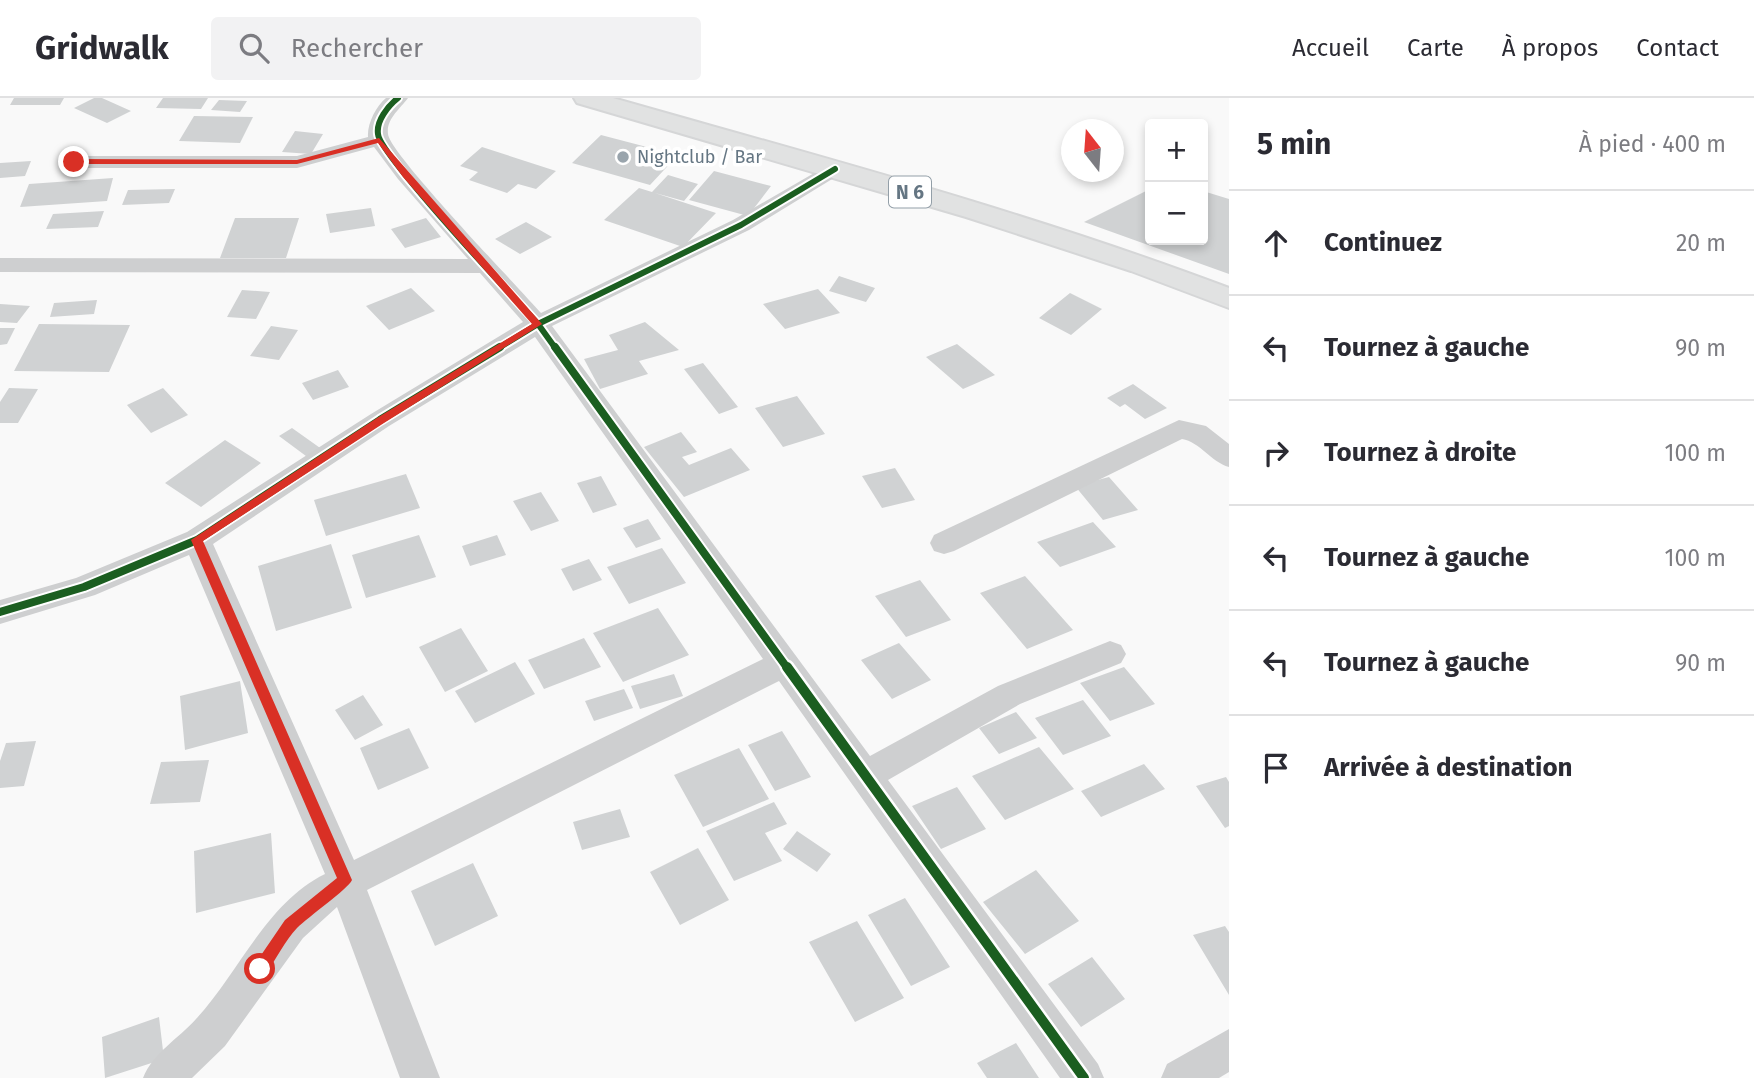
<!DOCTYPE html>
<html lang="fr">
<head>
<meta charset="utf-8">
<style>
  :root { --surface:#fff; --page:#f2f2f3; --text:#2b2b33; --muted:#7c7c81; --line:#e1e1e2 }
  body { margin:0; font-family:"Fira Sans",sans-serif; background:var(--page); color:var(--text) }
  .controls { position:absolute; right:21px; top:21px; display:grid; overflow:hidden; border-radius:7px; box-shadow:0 4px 10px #0003 }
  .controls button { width:63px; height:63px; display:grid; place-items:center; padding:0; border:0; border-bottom:2px solid var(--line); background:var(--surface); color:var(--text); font:35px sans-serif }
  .compass { position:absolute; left:1061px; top:21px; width:63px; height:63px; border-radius:50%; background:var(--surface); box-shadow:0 4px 10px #0003; rotate:343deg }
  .stop { position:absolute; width:21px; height:21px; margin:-16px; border:5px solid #d93025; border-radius:50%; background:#fff }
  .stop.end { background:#d93025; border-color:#fff; box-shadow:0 2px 7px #0008 }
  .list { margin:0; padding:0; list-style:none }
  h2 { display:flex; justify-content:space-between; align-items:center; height:91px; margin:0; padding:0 28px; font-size:30px }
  h2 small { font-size:23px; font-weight:400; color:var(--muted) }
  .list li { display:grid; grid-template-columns:46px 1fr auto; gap:21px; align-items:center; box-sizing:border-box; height:105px; padding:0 28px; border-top:2px solid var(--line) }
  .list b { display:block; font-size:26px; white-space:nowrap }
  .list em { font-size:23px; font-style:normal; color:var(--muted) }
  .icon { flex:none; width:38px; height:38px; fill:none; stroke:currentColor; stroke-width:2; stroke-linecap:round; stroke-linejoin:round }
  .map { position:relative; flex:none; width:1229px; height:980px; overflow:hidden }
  header { display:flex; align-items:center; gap:42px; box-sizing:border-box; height:98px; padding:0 35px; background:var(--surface); border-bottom:2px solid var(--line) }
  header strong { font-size:33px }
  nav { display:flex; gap:38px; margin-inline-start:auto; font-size:24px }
  .search { width:490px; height:63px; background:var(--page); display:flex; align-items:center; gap:18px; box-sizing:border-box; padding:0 24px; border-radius:7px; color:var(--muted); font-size:26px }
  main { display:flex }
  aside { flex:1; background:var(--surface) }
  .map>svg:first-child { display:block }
</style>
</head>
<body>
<header>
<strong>Gridwalk</strong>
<div class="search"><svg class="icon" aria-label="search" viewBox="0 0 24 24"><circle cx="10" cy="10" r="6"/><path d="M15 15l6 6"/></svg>Rechercher</div>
<nav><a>Accueil</a><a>Carte</a><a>À propos</a><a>Contact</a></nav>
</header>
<main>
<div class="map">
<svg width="1229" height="980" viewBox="0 0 1229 980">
  <rect width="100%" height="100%" fill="#f9f9f9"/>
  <path fill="#d0d2d3" d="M14,0H64L60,7H10Z
    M94,0H102L131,13L107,25L74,10Z
    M163,0H208L201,11L156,10Z
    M219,2L247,3L240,14L211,12Z
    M194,18L253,19L240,45L179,43Z
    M295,33L323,36L311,56L282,54Z
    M601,37L643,48L677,58L650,87L572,65Z
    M482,49L556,73L536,91L518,86L507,95L469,82L478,74L460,68Z
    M31,63L25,78L0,80V65Z
    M714,73L771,88L748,118L689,102Z
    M668,77L698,86L684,103L655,95L716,115L683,149L604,122L639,90L652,94Z
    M113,80L107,103L20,109L29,86Z
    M175,91L169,105L122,107L128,92Z
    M1150,91V142H1203V93L1229,101V176L1084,124Z
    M371,110L375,128L330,135L326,116Z
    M104,113L98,129L46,131L53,116Z
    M235,120H299L286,160H220Z
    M426,120L441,139L405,150L391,131Z
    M526,124L552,139L520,156L495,141Z
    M839,178L875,190L866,204L829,193Z
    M411,190L435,213L389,232L366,208Z
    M818,191L840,215L785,231L763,206Z
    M242,192L270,194L256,221L227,219Z
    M1070,195L1102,211L1071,237L1039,220Z
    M97,202L94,216L50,219L54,205Z
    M0,206L30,208L17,225L0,224Z
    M645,224L679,252L639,263L648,276L600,291L584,261L618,252L609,237Z
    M39,226L130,227L109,274L14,273Z
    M271,228L298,232L279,262L250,258Z
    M0,230H15L7,246L0,247Z
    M957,246L995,277L963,291L926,259Z
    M703,265L738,309L719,316L684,271Z
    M338,272L349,289L313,302L302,285Z
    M1133,286L1167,310L1145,321L1125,306L1120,309L1107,300Z
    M9,290L38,291L18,325H0V304Z
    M163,290L188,317L151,335L127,307Z
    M797,298L825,336L783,349L755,310Z
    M292,330L323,352L310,361L279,338Z
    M681,334L697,354L682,359L689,367L731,350L750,372L684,399L644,349Z
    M225,342L261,365L201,409L165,385Z
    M895,370L915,402L882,410L862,378Z
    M406,376L420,410L326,438L314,402Z
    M601,378L617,407L593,415L577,385Z
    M1109,379L1138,412L1103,422L1075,388Z
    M541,394L559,423L531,433L513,403Z
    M648,421L661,441L636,450L623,430Z
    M1093,424L1116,449L1060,469L1037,444Z
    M419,437L436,479L366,500L352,457Z
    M497,437L506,457L470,468L462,448Z
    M331,446L352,510L276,533L258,468Z
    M662,450L686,485L629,506L607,469Z
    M589,461L602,482L573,493L561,471Z
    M1025,478L1073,532L1027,551L980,495Z
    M920,482L951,522L906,539L875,498Z
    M658,510L689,557L623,584L593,535Z
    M461,530L488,573L445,594L419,549Z
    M584,540L601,569L544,591L528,562Z
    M899,545L931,582L892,601L861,562Z
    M515,564L535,596L475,625L455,593Z
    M1124,569L1155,606L1110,623L1080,585Z
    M674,576L683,598L640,611L631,588Z
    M240,583L248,635L185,652L180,598Z
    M624,591L633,610L594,623L585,603Z
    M363,597L383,627L355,642L335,612Z
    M1083,602L1111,638L1063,657L1035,620Z
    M1016,614L1037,640L999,656L979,630Z
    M409,630L429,670L378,692L360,650Z
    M782,633L811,679L775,693L748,647Z
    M36,643L24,688L0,690V663L6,645Z
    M1039,649L1074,691L1005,722L972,678Z
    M739,650L769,701L703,729L674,677Z
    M209,662L200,704L150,706L161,664Z
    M1144,666L1165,691L1101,719L1081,693Z
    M1226,679L1229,684V728L1225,730L1196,688Z
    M957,689L986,731L941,751L912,708Z
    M774,704L787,726L765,735L782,763L734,783L706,733Z
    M620,711L630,739L582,752L573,724Z
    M797,733L831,756L817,774L783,751Z
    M271,735L275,795L196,815L194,753Z
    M698,750L729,802L680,827L650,774Z
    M473,765L498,818L435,848L411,793Z
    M1036,772L1079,823L1025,856L983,804Z
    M905,800L950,869L911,888L868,817Z
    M857,823L904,900L855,924L809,844Z
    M1225,828L1229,834V897L1193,837Z
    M1092,859L1125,901L1081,929L1048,886Z
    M159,919L164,961L105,980L102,939Z
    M1016,945L1039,980H987L977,965Z"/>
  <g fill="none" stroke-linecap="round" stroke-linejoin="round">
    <defs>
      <path id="primary" d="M574,0H613C820,59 1028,114 1229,190V210L1131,173L966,119L577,5Z"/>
    </defs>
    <use href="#primary" stroke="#d5d6d7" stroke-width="4"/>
    <path fill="#cecfd0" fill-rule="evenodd" d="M386,0H408C400,11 386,21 388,36C389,55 520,191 541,215L733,122L828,67H842L845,71L842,75L749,132L552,228L870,658L998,588L1110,543L1121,547L1126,556L1121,565L1020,606L888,682L1098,966L1104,980H1060L779,583L367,792L440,980H400L337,809L303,840L225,948L192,980H143C153,955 178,941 196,921C239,875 266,805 325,776L189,457L95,497L0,526V502L76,480L187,434L371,316L523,224L480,175L0,174V160L468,161L398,81L374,49L297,70H74L67,68L64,64L67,60L74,58H297L368,39C367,26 376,8 386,0ZM535,239L763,561L354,762L213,446L389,328Z
      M1179,322L1206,328L1229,346V369C1211,364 1200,344 1182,341L954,453L944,456L934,453L930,445L934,437Z
      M1229,931V974L1219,980H1161L1167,966Z"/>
    <use href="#primary" fill="#e1e2e2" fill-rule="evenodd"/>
    <defs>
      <path id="cycleway-far2" d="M398,0C388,8 376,23 378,36C379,56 515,201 538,226L556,251
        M497,251L538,226L741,127L835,71"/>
      <path id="cycleway-far1" d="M555,249L788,571
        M0,514L84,489L197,442L380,322L500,249"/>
      <path id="cycleway" d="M787,569L1084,980"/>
    </defs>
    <use href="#cycleway-far2" stroke="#fff" stroke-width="10"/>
    <use href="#cycleway-far1" stroke="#fff" stroke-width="12"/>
    <use href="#cycleway" stroke="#fff" stroke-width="15"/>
    <use href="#cycleway-far2" stroke="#1b5e20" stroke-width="6"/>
    <use href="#cycleway-far1" stroke="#1b5e20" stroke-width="8"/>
    <use href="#cycleway" stroke="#1b5e20" stroke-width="10"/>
  </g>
  <path fill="#d93025" d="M379,40L542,226L384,325L203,443L352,782C348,791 308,819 297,830C285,843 276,861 266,876L260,878L255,876L253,871L255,866L285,822L337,780L191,442L377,320L532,226L403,79L378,45L297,66H74L70,64L74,61L297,62Z"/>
  <circle fill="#99a4ac" stroke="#fff" stroke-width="2.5" cx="623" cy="59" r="7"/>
  <g text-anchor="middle" stroke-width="7" stroke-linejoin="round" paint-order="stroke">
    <g font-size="18" fill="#657683" stroke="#fff" text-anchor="start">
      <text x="637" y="65">Nightclub / Bar</text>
    </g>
    <rect fill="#fff" stroke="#939fa8" stroke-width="2" x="889" y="78.5" width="42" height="31" rx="5"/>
    <g font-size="19" font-weight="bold" fill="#657683">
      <text x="910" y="101">N 6</text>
    </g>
  </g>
</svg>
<div class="controls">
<button>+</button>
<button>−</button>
</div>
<svg class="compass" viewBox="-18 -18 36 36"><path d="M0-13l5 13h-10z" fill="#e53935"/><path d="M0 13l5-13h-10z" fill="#7c7c81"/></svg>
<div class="stop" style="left:260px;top:871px"></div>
<div class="stop end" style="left:74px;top:64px"></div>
</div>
<aside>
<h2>5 min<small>À pied · 400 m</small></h2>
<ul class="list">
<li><svg class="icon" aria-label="ahead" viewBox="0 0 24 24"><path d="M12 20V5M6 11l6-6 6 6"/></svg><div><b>Continuez</b></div><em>20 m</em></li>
<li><svg class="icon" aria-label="left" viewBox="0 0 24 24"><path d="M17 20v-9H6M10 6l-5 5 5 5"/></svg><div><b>Tournez à gauche</b></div><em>90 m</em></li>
<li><svg class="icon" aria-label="right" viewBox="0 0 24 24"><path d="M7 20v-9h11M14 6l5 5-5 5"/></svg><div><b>Tournez à droite</b></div><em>100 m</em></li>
<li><svg class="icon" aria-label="left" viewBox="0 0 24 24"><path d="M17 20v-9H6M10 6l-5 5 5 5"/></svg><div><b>Tournez à gauche</b></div><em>100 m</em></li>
<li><svg class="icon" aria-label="left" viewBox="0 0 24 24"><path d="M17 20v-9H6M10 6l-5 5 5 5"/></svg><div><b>Tournez à gauche</b></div><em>90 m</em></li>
<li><svg class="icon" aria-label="arrive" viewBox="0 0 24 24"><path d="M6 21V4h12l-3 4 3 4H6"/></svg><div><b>Arrivée à destination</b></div></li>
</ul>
</aside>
</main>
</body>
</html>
